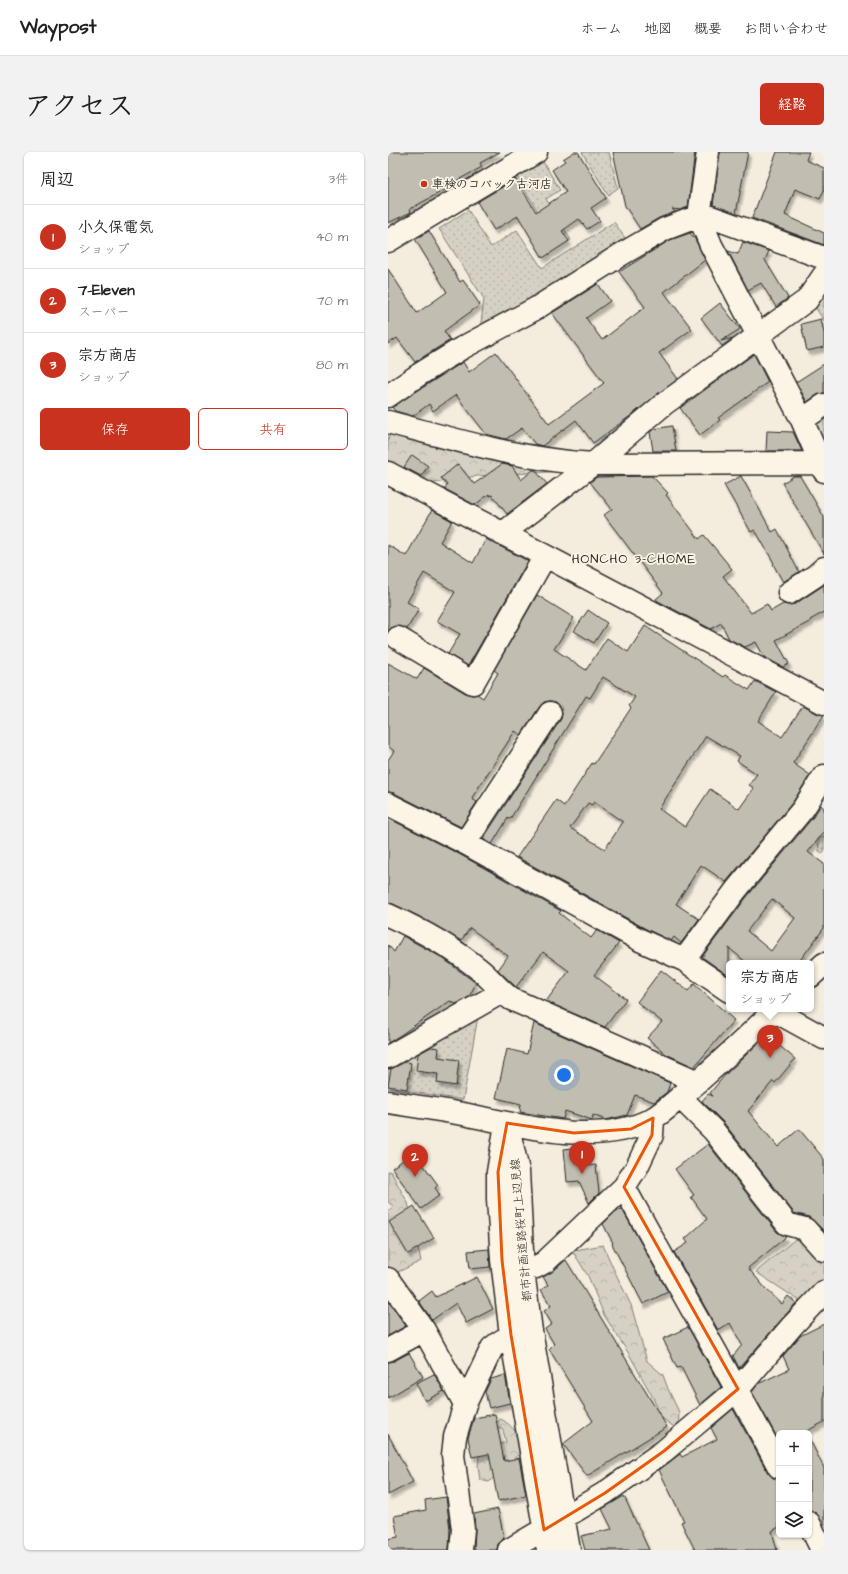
<!DOCTYPE html>
<html lang="ja">
<head>
<meta charset="utf-8">
<style>
  :root { --surface:#fff; --page:#f2f2f2; --text:#202124; --muted:#757577; --line:#e0e0e0; --accent:#c8321e }
  body { margin:0; font-family:"Architects Daughter","Klee One",sans-serif; background:var(--page); color:var(--text) }
  .controls { position:absolute; right:12px; bottom:12px; display:grid; overflow:hidden; border-radius:6px; box-shadow:0 1px 3px #0004 }
  .controls button { width:36px; height:36px; display:grid; place-items:center; padding:0; border:0; border-bottom:1px solid var(--line); background:var(--surface); color:var(--text); font:20px sans-serif }
  .you { position:absolute; left:176px; top:923px; width:14px; height:14px; margin:-10px; border:3px solid #fff; border-radius:50%; background:#1a73e8; box-shadow:0 0 0 6px #1a73e833 }
  .badge { display:grid; place-items:center; width:26px; height:26px; border-radius:50%; background:var(--accent); color:#fff; font-size:13px; font-weight:700 }
  .pin { position:absolute; translate:-50% -33px; filter:drop-shadow(0 1px 2px #0008) }
  .pin::after { content:''; position:absolute; top:21px; width:14px; height:12px; background:inherit; clip-path:polygon(0 0,100% 0,50% 100%) }
  .popup { position:absolute; left:338px; top:808px; width:88px; height:52px; box-sizing:border-box; display:grid; place-content:center; border-radius:6px; background:var(--surface); filter:drop-shadow(0 1px 3px #0005); font-size:13px; white-space:nowrap; color:var(--muted) }
  .popup b { font-size:15px; color:var(--text) }
  .popup::after { content:''; position:absolute; left:50%; top:100%; margin-left:-8px; border:8px solid transparent; border-top-color:var(--surface) }
  .list { margin:0; padding:0; list-style:none }
  h2 { display:flex; justify-content:space-between; align-items:center; height:52px; margin:0; padding:0 16px; font-size:17px }
  h2 small { font-size:13px; font-weight:400; color:var(--muted) }
  .list li { display:grid; grid-template-columns:26px 1fr auto; gap:12px; align-items:center; box-sizing:border-box; height:64px; padding:0 16px; border-top:1px solid var(--line) }
  .list b { display:block; font-size:15px; white-space:nowrap }
  .list p { margin:0; font-size:13px; white-space:nowrap; color:var(--muted) }
  .list em { font-size:13px; font-style:normal; color:var(--muted) }
  .actions { display:flex; gap:8px; padding:12px 16px }
  .actions a { flex:1; padding:9px 0; border:1px solid var(--accent); border-radius:6px; text-align:center; font-size:14px; color:var(--accent) }
  .actions .main { background:var(--accent); color:#fff }
  .icon { flex:none; width:22px; height:22px; fill:none; stroke:currentColor; stroke-width:2; stroke-linecap:round; stroke-linejoin:round }
  .map { position:relative; flex:none; width:436px; height:1398px; overflow:hidden; border-radius:6px }
  header { display:flex; align-items:center; gap:24px; box-sizing:border-box; height:56px; padding:0 20px; background:var(--surface); border-bottom:1px solid var(--line) }
  header strong { font-size:19px }
  nav { display:flex; gap:22px; margin-inline-start:auto; font-size:14px }
  .intro { display:flex; align-items:center; justify-content:space-between; box-sizing:border-box; height:96px; padding:0 24px }
  h1 { margin:0; font-size:28px }
  .button { padding:10px 18px; border-radius:6px; background:var(--accent); color:#fff; font-size:14px; font-weight:700 }
  main { display:flex; gap:24px; padding:0 24px }
  aside { flex:1; background:var(--surface); border-radius:6px; box-shadow:0 1px 3px #0004 }
  .map>svg:first-child { display:block }
</style>
</head>
<body>
<header>
<strong>Waypost</strong>
<nav><a>ホーム</a><a>地図</a><a>概要</a><a>お問い合わせ</a></nav>
</header>
<div class="intro"><h1>アクセス</h1><a class="button">経路</a></div>
<main>
<aside>
<h2>周辺<small>3件</small></h2>
<ul class="list">
<li><span class="badge">1</span><div><b>小久保電気</b><p>ショップ</p></div><em>40 m</em></li>
<li><span class="badge">2</span><div><b>7-Eleven</b><p>スーパー</p></div><em>70 m</em></li>
<li><span class="badge">3</span><div><b>宗方商店</b><p>ショップ</p></div><em>80 m</em></li>
</ul>
<div class="actions"><a class="main">保存</a><a>共有</a></div>
</aside>
<div class="map">
<svg width="436" height="1398" viewBox="0 0 436 1398">
  <defs>
    <pattern id="grass-dots" width="8" height="8" patternUnits="userSpaceOnUse"><rect width="8" height="8" fill="#d6d1c4"/><path d="M2 2h.1M6 6h.1" fill="none" stroke="#b8b4a9" stroke-width="1.8" stroke-linecap="round"/></pattern>
    <pattern id="forest-crowns" width="20" height="18" patternUnits="userSpaceOnUse"><rect width="20" height="18" fill="#d6d1c4"/><path d="M2 6a3 3 0 1 1 6 0M12 15a3 3 0 1 1 6 0" fill="none" stroke="#b8b4a9"/></pattern>
    <filter id="shadow"><feDropShadow dx="2.5" dy="4.5" stdDeviation="1" flood-color="#0004"/></filter>
  </defs>
  <rect width="100%" height="100%" fill="#f4edde"/>
  <filter id="ink" filterUnits="userSpaceOnUse"><feTurbulence type="fractalNoise" baseFrequency=".025" numOctaves="2"/><feDisplacementMap in="SourceGraphic" scale="8" xChannelSelector="R" yChannelSelector="G"/><feConvolveMatrix kernelMatrix="1 2 1 2 8 2 1 2 1" color-interpolation-filters="sRGB"/></filter>
  <g filter="url(#ink)">
    <path fill="url(#grass-dots)" stroke="#807e78" d="M194,0H221L230,36L220,43Z
      M154,8L172,38L158,47L183,88L171,95L128,23Z
      M80,58L103,95L129,78L154,116L226,70L237,86L92,179L96,147L51,77Z
      M436,133V169L424,150Z
      M90,864L75,948L0,936V913Z"/>
    <path fill="url(#forest-crowns)" stroke="#807e78" d="M436,263V299L424,273Z
      M2,281L176,319L89,324L40,332L0,314V288Z
      M436,684V701H434L431,699L430,688Z
      M0,1019L3,1020L20,1051L33,1109L8,1121L0,1115V1060L6,1055L0,1050Z
      M412,1083L436,1107V1130L415,1151L368,1120Z
      M215,1093L226,1118L243,1153L259,1209L275,1223L280,1237L291,1260L290,1278L274,1266L263,1242L241,1202L216,1163L200,1124L187,1103L182,1099Z
      M113,1267C124,1273 137,1287 131,1301C129,1305 106,1325 101,1330L92,1328L90,1314L92,1295H104L118,1290L115,1278L105,1273Z"/>
    <path fill="#c2bdb1" stroke="#2b2b2b" fill-rule="evenodd" filter="url(#shadow)" d="M0,0H112L92,11L94,15L59,34L60,36L22,57L23,60L0,71Z
      M186,0H190L218,46L203,56L212,69L199,77L191,67L174,79L181,89L155,106L130,64L106,78L89,50L128,27L148,60L178,40L164,18L177,9L175,7Z
      M225,0H307L300,55L293,58L284,57L287,60L271,66L252,77L237,54Z
      M332,0H360L348,61L325,53Z
      M389,0H421L418,8L436,16V38L432,47L407,37L397,63L436,81V93L364,66Z
      M41,79L72,130L75,128L92,153L56,179L62,188L27,210L9,186L0,192V117L29,161L59,140L27,87Z
      M302,81L307,87L317,108L276,140L304,177L271,201L290,227L241,265L205,291L188,268L154,294L147,292L134,276L118,287L98,282L68,243L45,259L41,252L25,264L7,259L4,255L75,210L81,220L108,200L161,272L216,231L164,161L210,132L222,149L198,166L214,188L257,155L231,120L282,88Z
      M355,90L381,99L377,108L400,146L388,155L373,131L360,138L340,99L350,102Z
      M332,151L352,177L333,189L345,186L334,194L313,166Z
      M433,167L436,181V195L419,199L413,172Z
      M366,202L380,230L330,266L332,268L312,283L292,256Z
      M436,212V241L429,243L419,250L408,230Z
      M284,274L288,299H265L262,280L266,277Z
      M379,279L405,280L414,299H378Z
      M24,303L40,314L33,324L16,315Z
      M70,312L86,332L114,312L124,314L133,328L145,318H147L159,332L119,362L104,343L102,344L101,342L87,353L57,337L59,333L53,326Z
      M264,324L280,341L278,343L311,387L316,383L344,417L335,424L363,461L379,452L383,459L395,452L401,453L407,452L436,433V460L422,468L423,469L388,488L401,512L395,515L376,505L368,490L357,495L341,487L333,471L323,477L270,449L268,447L275,441L216,363L224,357L202,330L209,325Z
      M353,324L384,380L389,377L411,420L395,430L385,412L386,411L367,378L363,380L336,333Z
      M406,324H412L436,365V402L394,331Z
      M44,358L64,369L52,390L85,411L98,387L140,409L80,514L60,502L72,482L49,469L67,440L36,421L19,450L31,457L19,477L10,474L4,475L0,479V393L18,404Z
      M149,443L186,466L166,497L198,518L219,486L240,500L257,474L335,525L337,523L361,538L367,529L388,540L370,569L394,585L415,554L430,562L436,563L405,611L422,623L405,650L338,730L313,713L288,752L311,767L293,791L286,785L283,789L258,777L129,705L168,648L176,654L204,611L206,612L243,556L241,554L247,545L215,525L202,546L198,544L122,667L120,666L104,692L95,687L173,567L174,562L173,556L168,550L162,549L156,550L152,554L133,583L127,579L85,644L84,647L89,650L73,675L6,641L0,640V608L6,599L0,594V511L29,527L36,516L79,542L84,543L89,542L95,546L110,521L106,518ZM318,584L352,604L349,609L369,622L361,633L366,636L351,657L322,637L297,675L271,657ZM206,650L235,670L217,697L182,676L200,651L204,653Z
      M200,458L219,471L206,491L186,479Z
      M433,653L436,656V680L420,700L436,712V776L410,811H359L341,796V824L314,805L358,746L425,665ZM384,747L407,766L383,799L359,779Z
      M0,666L71,702L173,759L171,761L203,786L209,778L231,791L206,823L238,847L217,875L164,852L159,848L181,819L155,800L128,835L110,818L120,804L82,776L73,789L30,764L5,752L0,751Z
      M15,784L53,805L88,831L81,845L68,852L62,849L14,882L0,891V793L6,800Z
      M273,818L300,839L306,832L346,868L306,915L278,902L259,886L274,870L249,850Z
      M146,871L282,931L279,940L266,950L247,943L239,963L218,968L205,963L204,968L177,959L175,967L132,960L133,952L108,946L119,897L139,902Z
      M379,883L407,907L387,931L385,929L360,959L390,995L411,977L436,1007V1079L426,1069L421,1065L406,1061L336,971L314,949L320,942L325,944L322,941L337,923Z
      M43,895L51,896L50,905L71,908L68,934L49,931L50,922L28,919L30,902Z
      M17,910L23,911L19,937L0,934L3,917Z
      M320,992L389,1080L398,1085L360,1116L378,1137L394,1152L400,1144L408,1151L351,1216L345,1204L354,1193L342,1171L330,1178L286,1100L300,1091L297,1087L319,1067L303,1045L306,1043L287,1017Z
      M191,995L194,1014L208,1013L211,1041L201,1051L191,1029L179,1030L176,997Z
      M26,1000L50,1033L47,1036L52,1043L33,1057L4,1016Z
      M26,1054L46,1086L20,1102L1,1070Z
      M234,1057L280,1140L255,1152L224,1092L225,1091L215,1072L228,1059Z
      M101,1097L102,1115L82,1117L80,1099Z
      M178,1108L279,1275L199,1324L175,1292L205,1269L161,1197L166,1192L157,1177L164,1172L156,1159L163,1154L153,1138L160,1133L155,1125L165,1119Z
      M89,1125L105,1157L78,1171L68,1151L44,1168L31,1149L44,1139L48,1145Z
      M0,1149L18,1174L0,1184Z
      M436,1172V1270L415,1281H391V1289L364,1240L370,1232L401,1217L395,1204L412,1184Z
      M300,1175L333,1235L312,1253L293,1215L289,1216L275,1187Z
      M21,1201L35,1225L0,1246V1210L6,1209Z
      M46,1222L56,1239L37,1249L28,1231Z
      M117,1223L122,1251L101,1256L97,1240L103,1227Z
      M345,1257L380,1321L385,1326L391,1327V1375L384,1379L389,1398H307L293,1370L296,1369L271,1318L292,1302L294,1305L329,1287L323,1276Z
      M107,1262L116,1309L131,1306L138,1343L110,1349L101,1302L84,1305L80,1286L86,1266Z
      M0,1282L25,1330L0,1343Z
      M421,1286L436,1316V1373L428,1361L421,1359Z
      M236,1344L261,1398H197L193,1384L224,1377L214,1357Z
      M58,1345L62,1377L61,1398H0V1387L10,1385L6,1364L38,1358L37,1348Z
      M110,1357L116,1386L110,1392L109,1398H86L87,1378L86,1362Z"/>
    <g fill="none" stroke-linecap="round" stroke-linejoin="round">
      <defs>
        <path id="minor" d="M320,0L311,64L323,93L414,268
          M0,244L32,222L74,196L147,157L234,102L277,77L311,64L323,65L436,106
          M436,253L414,268L436,319
          M0,270C68,288 135,308 205,312L436,311
          M0,321L436,551
          M114,382L205,312L276,252L419,148L436,123
          M401,441L427,424L436,416
          M10,486L85,531L157,404
          M0,652L77,691L252,788L296,808L341,839
          M77,691L162,561
          M0,763C33,778 64,795 92,818C103,827 111,838 123,847L310,930
          M296,808L348,738L415,657L436,624
          M423,824L436,812
          M387,859L436,886
          M0,905L114,840
          M292,945L326,979L399,1072L417,1077L436,1098
          M0,950C25,954 50,957 75,962C131,973 210,996 264,967C276,960 287,949 297,941C329,914 359,885 388,857
          M119,971L130,1019L135,1119L143,1179L181,1398
          M117,978L110,1020V1047L114,1108L123,1183L160,1398
          M236,1035C287,1129 341,1221 391,1315
          M121,1121L148,1115L157,1110L236,1035L249,1015L264,983L265,966
          M0,1127L36,1178L77,1252
          M0,1198L36,1178
          M421,1371L434,1398
          M73,1398L75,1377L65,1303L67,1285L77,1252L104,1196C114,1187 123,1183 136,1181
          M121,1398L217,1341L276,1299L350,1237L404,1174L436,1140"/>
        <path id="major" d="M0,89L148,0"/>
      </defs>
      <use href="#minor" stroke="#2b2b2b" stroke-width="25"/>
      <use href="#major" stroke="#2b2b2b" stroke-width="25"/>
      <use href="#minor" stroke="#fcf5e5" stroke-width="22"/>
      <use href="#major" stroke="#fcf5e5" stroke-width="22"/>
    </g>
  </g>
  <path fill="none" stroke="#e8590c" stroke-width="3" stroke-linejoin="round" d="M265,966L264,983L236,1035L350,1237L276,1299L217,1341L156,1378L123,1183L114,1108L110,1020L119,971L186,981L243,977Z"/>
  <circle fill="#c8321e" stroke="#fcf5e5" stroke-width="1.5" cx="36" cy="32" r="4"/>
  <g text-anchor="middle" stroke-width="3.5" stroke-linejoin="round" paint-order="stroke">
    <g font-size="12" font-weight="bold" fill="#2b2b2b" stroke="#fcf5e5" text-anchor="start">
      <text x="44" y="36">車検のコバック古河店</text>
    </g>
    <g font-size="12" fill="#2b2b2b" stroke="#fcf5e5">
      <text transform="translate(133 1078) rotate(-95)" y="4">都市計画道路桜町上辺見線</text>
    </g>
    <g font-size="13" letter-spacing="1" fill="#2b2b2b" stroke="#fcf5e5">
      <text x="246" y="411">HONCHO 3-CHOME</text>
    </g>
  </g>
</svg>
<div class="controls">
<button>+</button>
<button>−</button>
<button><svg class="icon" aria-label="layers" viewBox="0 0 24 24"><path d="M12 4l9 5-9 5-9-5zM3 14l9 5 9-5"/></svg></button>
</div>
<div class="you"></div>
<div class="pin badge" style="left:194px;top:1022px">1</div>
<div class="pin badge" style="left:27px;top:1025px">2</div>
<div class="pin badge" style="left:382px;top:906px">3</div>
<div class="popup"><b>宗方商店</b>ショップ</div>
</div>
</main>
</body>
</html>
